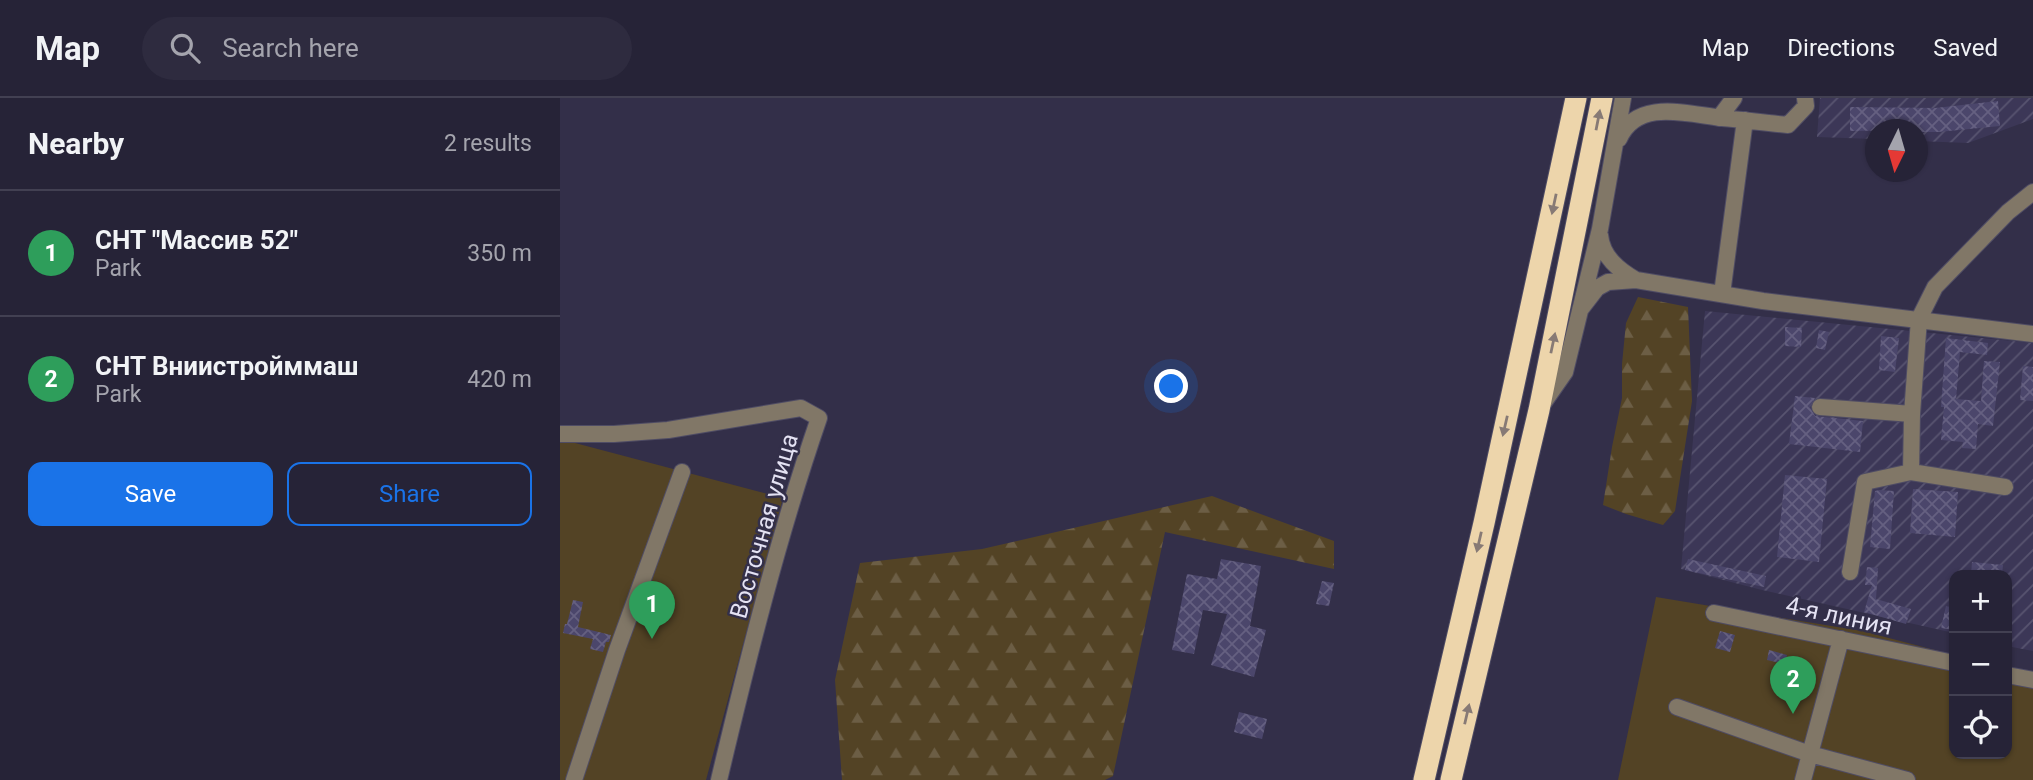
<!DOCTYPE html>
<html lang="en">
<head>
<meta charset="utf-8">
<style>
  :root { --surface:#262337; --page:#2e2b3f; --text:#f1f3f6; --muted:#a4a4ad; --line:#424052; --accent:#1a73e8 }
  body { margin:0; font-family:Roboto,sans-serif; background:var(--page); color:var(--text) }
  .controls { position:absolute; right:21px; bottom:21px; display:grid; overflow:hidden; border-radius:14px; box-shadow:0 2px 5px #0004 }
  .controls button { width:63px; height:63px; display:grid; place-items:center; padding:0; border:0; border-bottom:2px solid var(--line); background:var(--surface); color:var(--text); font:35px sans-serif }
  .compass { position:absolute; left:1305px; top:21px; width:63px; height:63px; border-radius:50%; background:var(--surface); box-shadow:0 2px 5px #0004; rotate:185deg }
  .you { position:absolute; left:612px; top:289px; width:24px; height:24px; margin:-18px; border:5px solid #fff; border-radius:50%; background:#1a73e8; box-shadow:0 0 0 10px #1a73e833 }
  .badge { display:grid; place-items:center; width:46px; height:46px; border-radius:50%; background:var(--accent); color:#fff; font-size:23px; font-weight:700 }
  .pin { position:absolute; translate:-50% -58px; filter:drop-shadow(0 2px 4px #0008) }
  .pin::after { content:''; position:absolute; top:37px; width:24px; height:21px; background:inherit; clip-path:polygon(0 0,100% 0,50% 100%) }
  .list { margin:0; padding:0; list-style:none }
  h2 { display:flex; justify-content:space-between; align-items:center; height:91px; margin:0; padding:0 28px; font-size:30px }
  h2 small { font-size:23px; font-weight:400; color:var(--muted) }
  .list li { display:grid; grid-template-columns:46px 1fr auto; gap:21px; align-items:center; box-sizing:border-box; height:126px; padding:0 28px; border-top:2px solid var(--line) }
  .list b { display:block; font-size:26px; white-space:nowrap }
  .list p { margin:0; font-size:23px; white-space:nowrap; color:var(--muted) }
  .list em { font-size:23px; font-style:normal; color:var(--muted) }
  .actions { display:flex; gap:14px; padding:21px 28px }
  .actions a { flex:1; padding:16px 0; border:2px solid var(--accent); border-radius:14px; text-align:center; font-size:24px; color:var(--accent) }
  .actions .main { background:var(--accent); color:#fff }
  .icon { flex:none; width:38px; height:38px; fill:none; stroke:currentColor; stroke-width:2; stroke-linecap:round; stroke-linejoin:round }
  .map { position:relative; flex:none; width:1473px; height:682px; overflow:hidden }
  header { display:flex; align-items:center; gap:42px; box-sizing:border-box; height:98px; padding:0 35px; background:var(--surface); border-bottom:2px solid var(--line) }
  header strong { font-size:33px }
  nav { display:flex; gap:38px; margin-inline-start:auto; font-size:24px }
  .search { width:490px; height:63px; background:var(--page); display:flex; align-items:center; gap:18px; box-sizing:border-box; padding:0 24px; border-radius:38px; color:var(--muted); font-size:26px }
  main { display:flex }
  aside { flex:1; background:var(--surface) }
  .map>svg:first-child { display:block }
</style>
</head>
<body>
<header>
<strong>Map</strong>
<div class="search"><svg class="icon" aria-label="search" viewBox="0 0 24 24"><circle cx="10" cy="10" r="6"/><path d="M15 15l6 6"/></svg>Search here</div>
<nav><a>Map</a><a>Directions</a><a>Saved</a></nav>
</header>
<main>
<aside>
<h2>Nearby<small>2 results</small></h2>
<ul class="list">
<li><span class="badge" style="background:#2e9e5b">1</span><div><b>СНТ &quot;Массив 52&quot;</b><p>Park</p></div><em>350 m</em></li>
<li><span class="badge" style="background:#2e9e5b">2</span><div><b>СНТ Вниистройммаш</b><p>Park</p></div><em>420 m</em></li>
</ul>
<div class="actions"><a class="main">Save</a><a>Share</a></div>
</aside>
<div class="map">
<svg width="1473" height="682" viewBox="0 0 1473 682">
  <defs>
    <pattern id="industrial-furrows" width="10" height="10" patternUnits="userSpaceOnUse" patternTransform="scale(1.75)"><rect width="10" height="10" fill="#3c3757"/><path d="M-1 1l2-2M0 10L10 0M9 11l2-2" fill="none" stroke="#585470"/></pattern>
    <pattern id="forest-firs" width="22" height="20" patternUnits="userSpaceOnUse" patternTransform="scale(1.75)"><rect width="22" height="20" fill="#534325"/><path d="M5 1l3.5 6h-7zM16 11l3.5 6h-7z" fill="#6c5e45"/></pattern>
    <pattern id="building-cross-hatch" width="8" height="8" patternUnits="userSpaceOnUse" patternTransform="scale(1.75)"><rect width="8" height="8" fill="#4b466b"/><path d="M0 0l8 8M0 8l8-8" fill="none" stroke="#656081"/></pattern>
  </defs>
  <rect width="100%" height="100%" fill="#332f49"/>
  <path fill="url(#industrial-furrows)" d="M1260,0H1473V21L1408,45L1358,43V32H1316L1315,41L1257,39Z
    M1145,213L1473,245V553L1447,548V477H1394V535L1198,491L1121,471Z"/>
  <path fill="url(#forest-firs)" d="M1078,199L1128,209L1132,303L1115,413L1103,427L1066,416L1043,407L1052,349L1062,300V266L1066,225Z
    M652,398L774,443V471L605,434L553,678L545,682H282L275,582L300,465L422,451Z"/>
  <path fill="#534325" d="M0,341L223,400L146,682H0Z
    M1096,499L1302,533L1394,557V656H1447V570L1473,577V682H1058Z"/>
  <path fill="url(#building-cross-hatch)" d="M1438,3L1440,28L1378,34H1357V32L1290,33V9L1375,10Z
    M1225,229L1242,230L1241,249L1225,248Z
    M1259,232L1269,234L1265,252L1256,250Z
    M1321,238L1339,240L1335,274L1319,272Z
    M1386,240L1428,245L1427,257L1400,254L1396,301L1421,303L1424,263L1440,264L1433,328L1418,326L1416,351L1402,350L1403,344L1381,342L1384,309H1381Z
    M1463,268L1473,269V303L1460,302Z
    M1235,298L1255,300L1250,309L1255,318L1303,323L1300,354L1229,346Z
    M1225,377L1267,381L1259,464L1217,459Z
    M1353,391L1398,394L1395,439L1350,435Z
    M1319,392L1334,393L1330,451L1310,449L1315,393Z
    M661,461L701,468L690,528L706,532L694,579L651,567L667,516L643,512L634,556L612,552L627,476L657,481Z
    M1128,461L1206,478L1204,489L1125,472Z
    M1412,464L1443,467L1442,477H1411Z
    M1307,469L1318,470L1316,501L1351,511L1346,526L1304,514L1312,487H1305Z
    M762,483L774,485L769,508L756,506Z
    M13,502L23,504L18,529L51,537L49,544H46L43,554L30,551L33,541L3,535L5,526H7Z
    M1386,508L1394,510V532L1381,530Z
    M1160,533L1175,537L1170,554L1155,550Z
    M1209,552L1227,557L1225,566L1207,562Z
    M679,614L707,621L702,641L674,634Z"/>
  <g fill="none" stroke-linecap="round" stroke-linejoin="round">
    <defs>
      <path id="minor" d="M1159,20L1174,0
        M1059,41C1077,0 1127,16 1162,20C1184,22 1206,25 1228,27L1246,8L1245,0
        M1040,137C1042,159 1059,172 1076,182
        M1162,196L1185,22
        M1020,212L1037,190L1048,184L1076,182L1203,203L1473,236
        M982,307L1005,274L1040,131L1063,0
        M1260,309L1352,316
        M0,336H54L108,332L241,310L259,320C218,439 188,560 159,682
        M1445,389L1351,374L1352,316L1359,221L1375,189L1448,114L1473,94
        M1290,474L1305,384L1351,374
        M1154,515L1394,565
        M1447,577L1473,582
        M1117,609L1250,656L1347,682
        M14,682L57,552L122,374
        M1243,682L1281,541"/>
      <path id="highway" d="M864,682L924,425L1016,0
        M891,682L979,312L1042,0"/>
    </defs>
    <use href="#minor" stroke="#4f4c64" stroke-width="18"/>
    <use href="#highway" stroke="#4f4c64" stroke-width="23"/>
    <use href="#minor" stroke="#817767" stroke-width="16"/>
    <use href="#highway" stroke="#edd5ab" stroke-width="21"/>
  </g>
  <defs><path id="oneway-solid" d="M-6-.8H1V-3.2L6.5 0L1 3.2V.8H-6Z" transform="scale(1.75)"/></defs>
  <g fill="#877a75">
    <use href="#oneway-solid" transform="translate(1038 22) rotate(-79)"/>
    <use href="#oneway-solid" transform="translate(994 106) rotate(102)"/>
    <use href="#oneway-solid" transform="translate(993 245) rotate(-78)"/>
    <use href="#oneway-solid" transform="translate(945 328) rotate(103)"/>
    <use href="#oneway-solid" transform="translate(919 444) rotate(103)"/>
    <use href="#oneway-solid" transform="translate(907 616) rotate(-77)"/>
  </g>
  <g text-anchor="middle" stroke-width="5" stroke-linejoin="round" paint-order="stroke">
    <g font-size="24" fill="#e4e2f3" stroke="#332f49">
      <text transform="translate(204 428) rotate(-74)" y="8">Восточная улица</text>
      <text transform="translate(1279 518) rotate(12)" y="8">4-я линия</text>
    </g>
  </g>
</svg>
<div class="controls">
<button>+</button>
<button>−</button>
<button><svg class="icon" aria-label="locate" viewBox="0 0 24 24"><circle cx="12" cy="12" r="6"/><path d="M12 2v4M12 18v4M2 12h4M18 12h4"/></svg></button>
</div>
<svg class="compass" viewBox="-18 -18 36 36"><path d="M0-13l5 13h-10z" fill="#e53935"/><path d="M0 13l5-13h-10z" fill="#a4a4ad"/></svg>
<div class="you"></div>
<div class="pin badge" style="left:92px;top:541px;background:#2e9e5b">1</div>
<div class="pin badge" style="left:1233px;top:616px;background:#2e9e5b">2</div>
</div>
</main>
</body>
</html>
